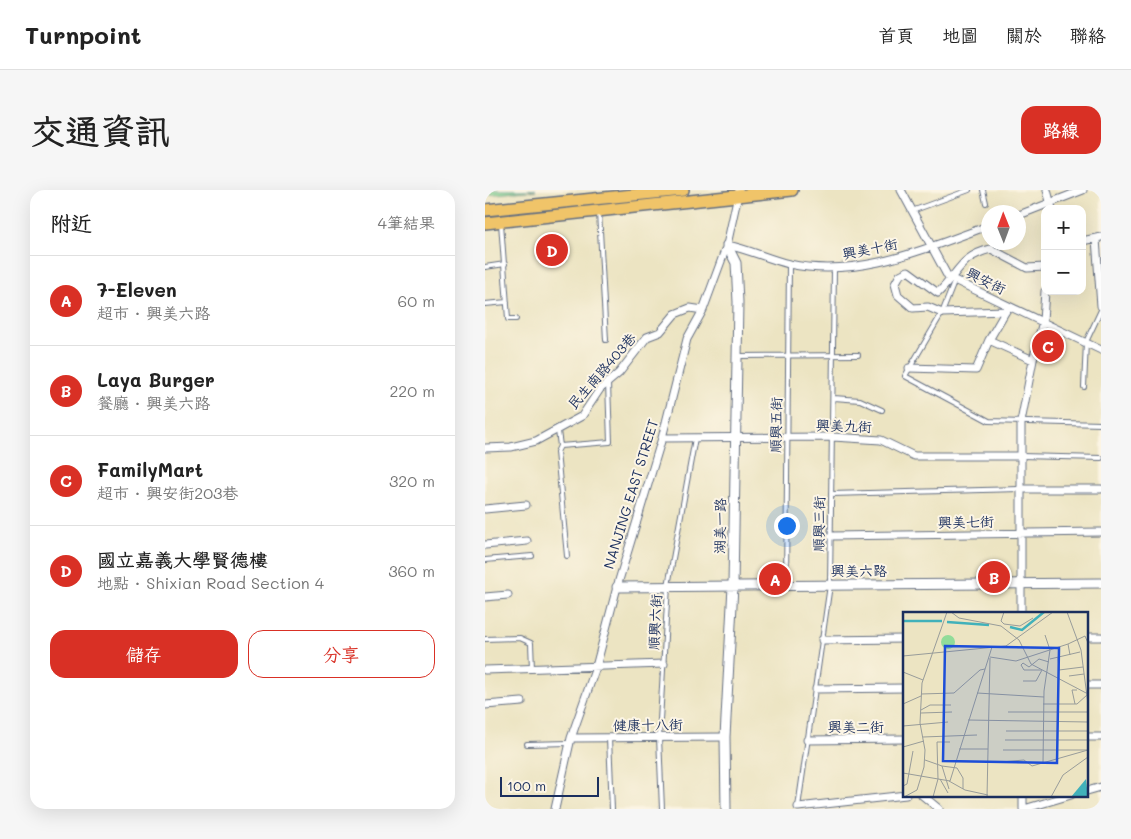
<!DOCTYPE html>
<html lang="zh-TW">
<head>
<meta charset="utf-8">
<style>
  :root { --surface:#fff; --page:#f6f6f6; --text:#222; --muted:#767676; --line:#e0e0e0; --accent:#d93025 }
  body { margin:0; font-family:Mali,"LXGW WenKai TC",sans-serif; background:var(--page); color:var(--text) }
  .controls { position:absolute; right:15px; top:15px; display:grid; overflow:hidden; border-radius:10px; box-shadow:0 5px 20px #0002 }
  .controls button { width:45px; height:45px; display:grid; place-items:center; padding:0; border:0; border-bottom:1px solid var(--line); background:var(--surface); color:var(--text); font:25px sans-serif }
  .compass { position:absolute; left:496px; top:15px; width:45px; height:45px; border-radius:50%; background:var(--surface); box-shadow:0 5px 20px #0002; rotate:359deg }
  .scale { position:absolute; left:15px; bottom:12px; width:99px; box-sizing:border-box; padding-left:5px; border:2px solid #1b2f5e; border-top:0; font-size:14px; line-height:18px; white-space:nowrap; color:#1b2f5e; -webkit-text-stroke:4px #fcf5e5; paint-order:stroke }
  .you { position:absolute; left:301px; top:335px; width:18px; height:18px; margin:-12px; border:4px solid #fff; border-radius:50%; background:#1a73e8; box-shadow:0 0 0 8px #1a73e833 }
  .badge { display:grid; place-items:center; width:32px; height:32px; border-radius:50%; background:var(--accent); color:#fff; font-size:16px; font-weight:700 }
  .pin { position:absolute; translate:-50% -50%; border:2px solid #fff; box-shadow:0 1px 5px #0006 }
  .list { margin:0; padding:0; list-style:none }
  h2 { display:flex; justify-content:space-between; align-items:center; height:65px; margin:0; padding:0 20px; font-size:21px }
  h2 small { font-size:16px; font-weight:400; color:var(--muted) }
  .list li { display:grid; grid-template-columns:32px 1fr auto; gap:15px; align-items:center; box-sizing:border-box; height:90px; padding:0 20px; border-top:1px solid var(--line) }
  .list b { display:block; font-size:19px; white-space:nowrap }
  .list p { margin:0; font-size:16px; white-space:nowrap; color:var(--muted) }
  .list em { font-size:16px; font-style:normal; color:var(--muted) }
  .actions { display:flex; gap:10px; padding:15px 20px }
  .actions a { flex:1; padding:11px 0; border:1px solid var(--accent); border-radius:15px; text-align:center; font-size:18px; color:var(--accent) }
  .actions .main { background:var(--accent); color:#fff }
  .map { position:relative; flex:none; width:616px; height:619px; overflow:hidden; border-radius:15px }
  header { display:flex; align-items:center; gap:30px; box-sizing:border-box; height:70px; padding:0 25px; background:var(--surface); border-bottom:1px solid var(--line) }
  header strong { font-size:24px }
  nav { display:flex; gap:28px; margin-inline-start:auto; font-size:18px }
  .intro { display:flex; align-items:center; justify-content:space-between; box-sizing:border-box; height:120px; padding:0 30px }
  h1 { margin:0; font-size:35px }
  .button { padding:12px 22px; border-radius:15px; background:var(--accent); color:#fff; font-size:18px; font-weight:700 }
  main { display:flex; gap:30px; padding:0 30px }
  aside { flex:1; background:var(--surface); border-radius:15px; box-shadow:0 5px 20px #0002 }
  .map>svg:first-child { display:block }
</style>
</head>
<body>
<header>
<strong>Turnpoint</strong>
<nav><a>首頁</a><a>地圖</a><a>關於</a><a>聯絡</a></nav>
</header>
<div class="intro"><h1>交通資訊</h1><a class="button">路線</a></div>
<main>
<aside>
<h2>附近<small>4筆結果</small></h2>
<ul class="list">
<li><span class="badge">A</span><div><b>7-Eleven</b><p>超市 · 興美六路</p></div><em>60 m</em></li>
<li><span class="badge">B</span><div><b>Laya Burger</b><p>餐廳 · 興美六路</p></div><em>220 m</em></li>
<li><span class="badge">C</span><div><b>FamilyMart</b><p>超市 · 興安街203巷</p></div><em>320 m</em></li>
<li><span class="badge">D</span><div><b>國立嘉義大學賢德樓</b><p>地點 · Shixian Road Section 4</p></div><em>360 m</em></li>
</ul>
<div class="actions"><a class="main">儲存</a><a>分享</a></div>
</aside>
<div class="map">
<svg width="616" height="619" viewBox="0 0 616 619">
  <rect width="100%" height="100%" fill="#fcf5e5"/>
  <filter id="ink" filterUnits="userSpaceOnUse"><feTurbulence type="fractalNoise" baseFrequency=".02" numOctaves="2"/><feDisplacementMap in="SourceGraphic" scale="10" xChannelSelector="R" yChannelSelector="G"/><feConvolveMatrix kernelMatrix="1 2 1 2 8 2 1 2 1" color-interpolation-filters="sRGB"/></filter>
  <filter id="wash" filterUnits="userSpaceOnUse"><feTurbulence type="fractalNoise" baseFrequency=".0096" numOctaves="4" result="noise"/><feDisplacementMap in="SourceGraphic" scale="20" xChannelSelector="R" yChannelSelector="G"/><feGaussianBlur stdDeviation="1.12" result="paint"/><feColorMatrix in="noise" values="0 0 0 0 0 0 0 0 0 0 0 0 0 0 0 0 0 1.4 0 .05"/><feComposite in="paint" operator="in"/></filter>
  <g filter="url(#wash)">
    <rect width="100%" height="100%" fill="#ece4c2"/>
    <path fill="#91dc99" stroke="#56867c" d="M0,0H51L0,5Z"/>
  </g>
  <g filter="url(#ink)">
    <g fill="none" stroke-linecap="round" stroke-linejoin="round">
      <defs>
        <path id="service" d="M498,0L501,13
          M427,21L484,0
          M114,22L121,150
          M16,33L23,129H31
          M0,77L20,74
          M470,90L457,123L420,186L504,231L616,234
          M0,114L22,112
          M253,166L373,165
          M599,197L601,152L616,120
          M349,208L375,210L397,220
          M73,241L75,256L72,262L82,366
          M75,256L125,252L123,193
          M536,266L616,268
          M346,304L535,299
          M0,370L47,366
          M301,395L304,74
          M0,449L35,448L46,453L47,479
          M124,548L127,619
          M42,554L85,553
          M313,617L345,395L349,79
          M177,619L174,547L183,396L210,248"/>
        <path id="minor" d="M416,0L463,87L616,160
          M562,0L567,19
          M534,25L598,0
          M611,49L616,116
          M597,51L616,47
          M242,55C263,59 283,69 304,74C374,89 439,59 503,36
          M521,121L457,123L443,117L428,118L413,105L410,94L415,85L423,81L453,103C474,83 475,66 506,59L542,78L560,77
          M504,150L548,170
          M424,178L491,180L504,150L522,119
          M177,248L348,247L396,250L429,266H536
          M0,258L26,257L51,251L97,226L115,199L134,183L162,147L175,142L190,124L205,118L218,120
          M535,299H616
          M0,319L41,315
          M346,346L616,342
          M0,355L42,351
          M0,407L23,405
          M536,423V232L548,170L558,131L560,101
          M602,447H616
          M337,450L420,449
          M0,480L179,474
          M602,495H616
          M331,499L420,498
          M0,515L37,512
          M602,547H616
          M86,548L240,547
          M322,550L420,549
          M602,601L616,597
          M437,605L454,619
          M538,605V619
          M313,617L421,605
          M70,619L86,548L111,477L132,397L177,248L202,149L218,120L242,55L254,0
          M539,619L586,605"/>
        <path id="tertiary" d="M132,397L616,393
          M241,619L240,547L248,396L253,112L251,73L242,55"/>
        <path id="primary" d="M0,20L198,0
          M0,33L307,0"/>
      </defs>
      <use href="#service" stroke="#646e81" stroke-width="6"/>
      <use href="#minor" stroke="#646e81" stroke-width="9"/>
      <use href="#tertiary" stroke="#646e81" stroke-width="11"/>
      <use href="#primary" stroke="#646e81" stroke-width="14"/>
      <use href="#service" stroke="#fff" stroke-width="4"/>
      <use href="#minor" stroke="#fff" stroke-width="7"/>
      <use href="#tertiary" stroke="#fff" stroke-width="9"/>
      <use href="#primary" stroke="#f0c469" stroke-width="11"/>
    </g>
  </g>
  <g text-anchor="middle" stroke-width="4" stroke-linejoin="round" paint-order="stroke">
    <g font-size="14" fill="#1b2f5e" stroke="#fcf5e5">
      <text transform="translate(385 59) rotate(-11)" y="5">興美十街</text>
      <text transform="translate(501 91) rotate(26)" y="5">興安街</text>
      <text transform="translate(117 181) rotate(-49)" y="5">民生南路403巷</text>
      <text transform="translate(291 235) rotate(-89)" y="5">順興五街</text>
      <text transform="translate(359 236) rotate(2)" y="5">興美九街</text>
      <text transform="translate(146 304) rotate(-73)" y="5">NANJING EAST STREET</text>
      <text transform="translate(481 332) rotate(-1)" y="5">興美七街</text>
      <text transform="translate(334 334) rotate(-89)" y="5">順興三街</text>
      <text transform="translate(235 336) rotate(-89)" y="5">湖美一路</text>
      <text x="374" y="386">興美六路</text>
      <text transform="translate(170 432) rotate(-87)" y="5">順興六街</text>
      <text transform="translate(163 535) rotate(-1)" y="5">健康十八街</text>
      <text x="371" y="542">興美二街</text>
    </g>
  </g>
  <g transform="translate(418 422)">
    <rect width="185" height="185" fill="#ece4c2"/>
    <path d="M38 30a7 7 0 1 1 14 0a7 7 0 1 1-14 0Z" fill="#91dc99"/>
    <path d="M183,167L185,185H168Z" fill="#41b1ba"/>
    <path fill="none" stroke="#41b1ba" stroke-width="2.5" d="M0,9H39M44,10L86,13M107,15L119,18L141,0"/>
    <path fill="none" stroke="#989c9a" stroke-width="1" d="M48,0L56,6L98,14L116,28L128,52L185,82M101,0L98,9L101,12L117,14L130,6M164,0L178,38L185,92M165,32L182,24L185,31M0,44L103,34L150,0M87,45L113,49L165,32L167,43M155,45L156,58L180,55M147,47L177,40M138,58H121L118,53L120,51L126,55L136,47L146,50M0,60L20,68M166,64L181,62M120,69H133L139,58M74,81L141,85M18,82L51,81L77,58L82,57M0,92L18,84M140,92H174L184,83M172,92L169,78H174M18,98L27,93H48M105,100H185M18,101L49,100M65,108L185,110M0,114L45,110M103,119H185M20,125L74,123M102,128H185M0,135L21,129M56,137H85M100,138H184M22,148L39,154L46,177M98,150L121,148L129,154L185,138M140,151L141,79L147,38L142,23M39,154L54,156L60,166V177M0,161L47,169L89,35M37,167L45,181M46,169L62,178L85,183M0,174L4,172L10,139M1,185L14,178L21,155L22,138L17,111L19,71L44,0M30,185L35,167L34,130H47M84,185L87,46M148,185L160,163L185,145"/>
    <path fill="#1d4ed8" fill-opacity="0.15" stroke="#1d4ed8" stroke-width="2.5" d="M42,34L156,36L154,151L40,149Z"/>
    <rect width="185" height="185" fill="none" stroke="#1b2f5e" stroke-width="2.5"/>
  </g>
</svg>
<div class="controls">
<button>+</button>
<button>−</button>
</div>
<svg class="compass" viewBox="-18 -18 36 36"><path d="M0-13l5 13h-10z" fill="#e53935"/><path d="M0 13l5-13h-10z" fill="#767676"/></svg>
<div class="scale">100 m</div>
<div class="you"></div>
<div class="pin badge" style="left:290px;top:389px">A</div>
<div class="pin badge" style="left:509px;top:387px">B</div>
<div class="pin badge" style="left:563px;top:156px">C</div>
<div class="pin badge" style="left:67px;top:60px">D</div>
</div>
</main>
</body>
</html>
